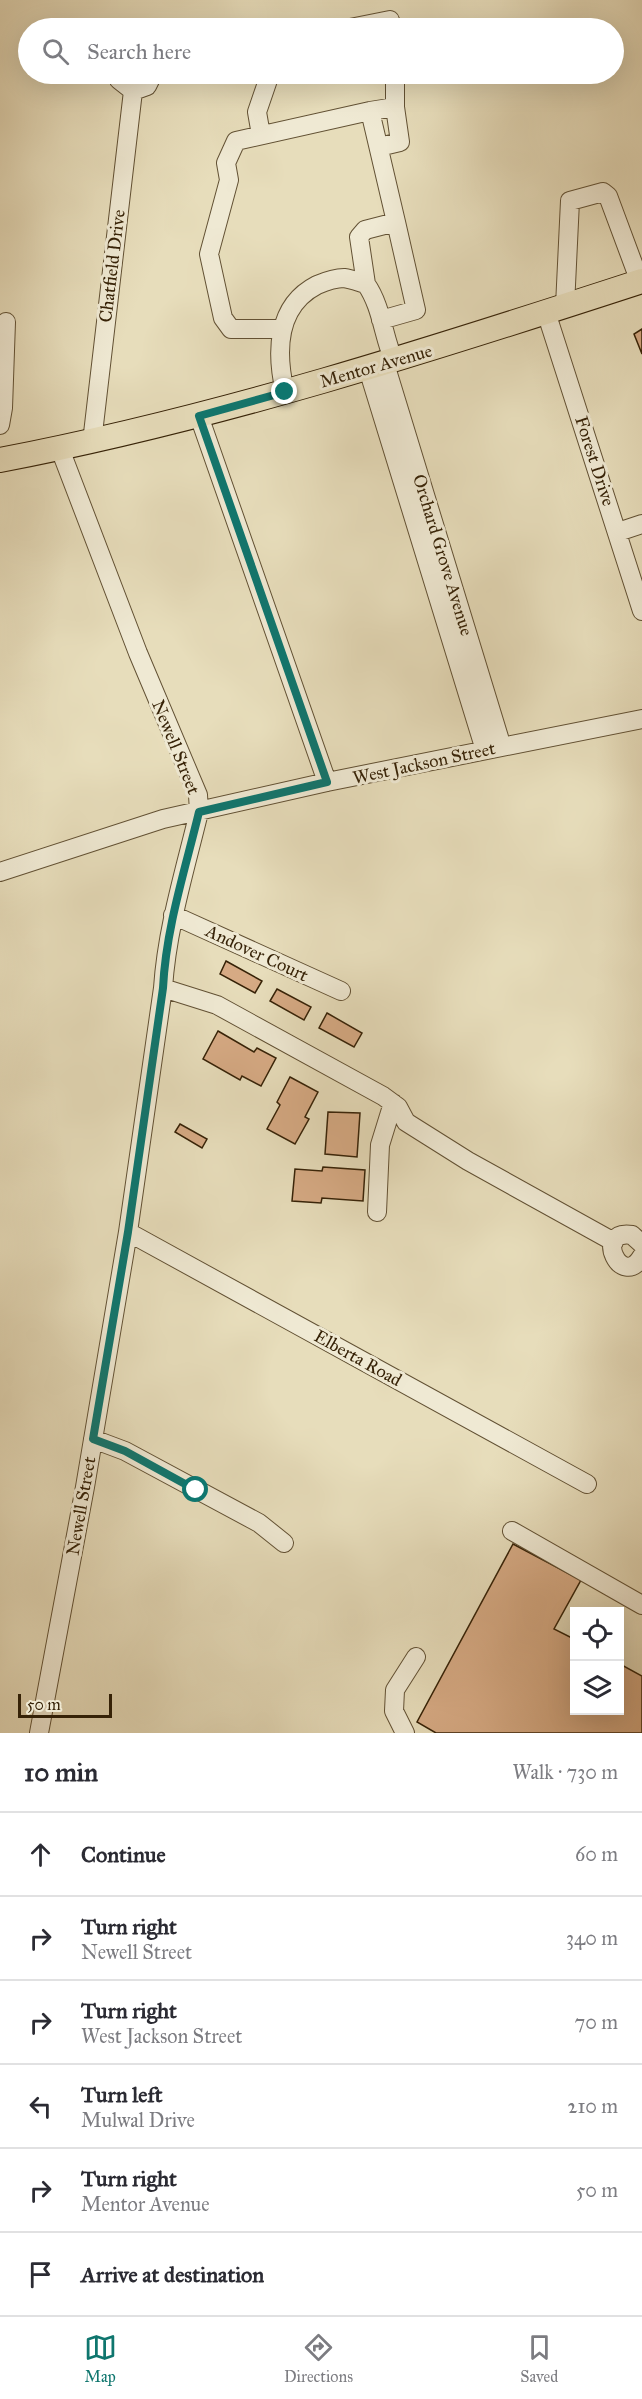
<!DOCTYPE html>
<html lang="en">
<head>
<meta charset="utf-8">
<style>
  :root { --surface:#fff; --page:#f2f2f3; --text:#2b2b33; --muted:#7c7c81; --line:#e1e1e2; --accent:#0f766e }
  body { margin:0; font-family:"IM FELL Great Primer",serif; background:var(--page); color:var(--text) }
  .controls { position:absolute; right:18px; bottom:18px; display:grid; overflow:hidden; border-radius:0px; box-shadow:0 6px 24px #0002 }
  .controls button { width:54px; height:54px; display:grid; place-items:center; padding:0; border:0; border-bottom:2px solid var(--line); background:var(--surface); color:var(--text); font:30px sans-serif }
  .scale { position:absolute; left:18px; bottom:15px; width:94px; box-sizing:border-box; padding-left:6px; border:3px solid #362207; border-top:0; font-size:16px; line-height:21px; white-space:nowrap; color:#362207; -webkit-text-stroke:4px #efe9d3; paint-order:stroke }
  .stop { position:absolute; width:18px; height:18px; margin:-14px; border:4px solid #0f766e; border-radius:50%; background:#fff }
  .stop.end { background:#0f766e; border-color:#fff; box-shadow:0 2px 6px #0008 }
  .list { margin:0; padding:0; list-style:none }
  h2 { display:flex; justify-content:space-between; align-items:center; height:78px; margin:0; padding:0 24px; font-size:26px }
  h2 small { font-size:20px; font-weight:400; color:var(--muted) }
  .list li { display:grid; grid-template-columns:39px 1fr auto; gap:18px; align-items:center; box-sizing:border-box; height:84px; padding:0 24px; border-top:2px solid var(--line) }
  .list b { display:block; font-size:22px; white-space:nowrap }
  .list p { margin:0; font-size:20px; white-space:nowrap; color:var(--muted) }
  .list em { font-size:20px; font-style:normal; color:var(--muted) }
  .icon { flex:none; width:33px; height:33px; fill:none; stroke:currentColor; stroke-width:2; stroke-linecap:round; stroke-linejoin:round }
  .map { position:relative; flex:none; width:642px; height:1733px; overflow:hidden }
  .search { position:absolute; background:var(--surface); box-shadow:0 6px 24px #0002; left:18px; right:18px; top:18px; height:66px; display:flex; align-items:center; gap:15px; box-sizing:border-box; padding:0 21px; border-radius:33px; color:var(--muted); font-size:22px }
  .sheet { height:582px; background:var(--surface) }
  nav { display:flex; justify-content:space-around; align-items:center; box-sizing:border-box; height:84px; border-top:2px solid var(--line); background:var(--surface); font-size:16px; color:var(--muted) }
  nav a { display:grid; justify-items:center; gap:3px }
  nav .on { color:var(--accent) }
  .map>svg:first-child { display:block }
</style>
</head>
<body>
<div class="map">
<svg width="642" height="1733" viewBox="0 0 642 1733">
  <rect width="100%" height="100%" fill="#e7ddbb"/>
  <filter id="stains"><feTurbulence type="fractalNoise" baseFrequency=".00333" numOctaves="4"/><feColorMatrix values="0 0 0 0 .2 0 0 0 0 .09 0 0 0 0 .02 0 0 0 .5 -.17"/></filter>
  <radialGradient id="worn" r=".72"><stop offset=".6" stop-color="#630" stop-opacity="0"/><stop offset="1" stop-color="#630" stop-opacity=".3"/></radialGradient>
  <path fill="#d6aa84" stroke="#362207" stroke-width="1.5" d="M642,329V354L634,334Z
    M226,961L262,981L255,993L220,974Z
    M277,989L311,1007L304,1020L270,1001Z
    M327,1013L362,1033L354,1047L319,1028Z
    M218,1031L254,1052L257,1048L276,1058L261,1086L242,1076L240,1080L203,1059Z
    M290,1077L318,1092L305,1117L309,1119L295,1144L267,1129L280,1105L277,1102Z
    M328,1112L360,1113L357,1157L325,1154Z
    M180,1124L207,1139L202,1148L175,1132Z
    M323,1167L365,1170L363,1201L322,1198L321,1203L292,1201L295,1169L322,1171Z
    M513,1544L581,1580L554,1629L574,1639V1710H620V1664L642,1676V1733H436L417,1722Z"/>
  <g fill="none" stroke-linecap="round" stroke-linejoin="round">
    <defs>
      <path id="minor" d="M350,28L390,20L391,28
        M118,74L119,80L133,91
        M395,74V107
        M133,91L147,86L153,74
        M370,111L395,107L400,142L379,147
        M261,135L257,112L270,74
        M366,284L359,237L365,230L396,222L416,310L381,320
        M565,306L570,201L603,192L608,196L640,282
        M546,312L642,611
        M282,329H231L223,318L209,254L229,180L226,163L236,141L370,111L396,222
        M385,364L502,747
        M368,369L485,750
        M285,392C276,353 276,306 317,285C324,282 335,278 344,278C351,279 359,282 366,284C382,307 383,336 394,361
        M199,416L327,782
        M0,425L3,408L6,322
        M92,442L133,91
        M618,532L642,524
        M0,872L163,819L327,782L642,719
        M173,915L341,991
        M163,988L217,1005L383,1096L398,1107L406,1122L468,1161L614,1242
        M377,1212L380,1145L393,1103
        M128,1232L587,1484
        M642,1244L632,1235C592,1229 622,1291 642,1256
        M93,1439L125,1451L259,1523L284,1543
        M512,1531L642,1605
        M39,1733L85,1487L128,1232L163,988C167,928 185,870 199,812L198,795L138,653L60,449
        M405,1733L394,1711L395,1690L416,1657"/>
      <path id="major" d="M0,460C219,418 430,350 642,281"/>
    </defs>
    <use href="#minor" stroke="#625134" stroke-width="20"/>
    <use href="#major" stroke="#362207" stroke-width="26"/>
    <use href="#minor" stroke="#efe9d3" stroke-width="18"/>
    <use href="#major" stroke="#e7ddbb" stroke-width="24"/>
  </g>
  <g fill="none" stroke-linecap="round" stroke-linejoin="round">
    <path stroke="#0f766e" stroke-width="8" d="M196,1490L125,1451L93,1439L128,1232L163,988C166,928 185,870 199,812L327,782L199,416L285,392"/>
  </g>
  <g text-anchor="middle" stroke-width="6" stroke-linejoin="round" paint-order="stroke">
    <g font-size="18" fill="#362207" stroke="#efe9d3">
      <text transform="translate(112 266) rotate(-83)" y="6">Chatfield Drive</text>
      <text transform="translate(376 366) rotate(-16)" y="6">Mentor Avenue</text>
      <text transform="translate(595 461) rotate(72)" y="6">Forest Drive</text>
      <text transform="translate(443 555) rotate(73)" y="6">Orchard Grove Avenue</text>
      <text transform="translate(176 747) rotate(68)" y="6">Newell Street</text>
      <text transform="translate(424 763) rotate(-12)" y="6">West Jackson Street</text>
      <text transform="translate(257 953) rotate(25)" y="6">Andover Court</text>
      <text transform="translate(358 1358) rotate(29)" y="6">Elberta Road</text>
      <text transform="translate(81 1506) rotate(-80)" y="6">Newell Street</text>
    </g>
  </g>
  <rect width="100%" height="100%" filter="url(#stains)"/>
  <rect width="100%" height="100%" fill="url(#worn)"/>
</svg>
<div class="controls">
<button><svg class="icon" aria-label="locate" viewBox="0 0 24 24"><circle cx="12" cy="12" r="6"/><path d="M12 2v4M12 18v4M2 12h4M18 12h4"/></svg></button>
<button><svg class="icon" aria-label="layers" viewBox="0 0 24 24"><path d="M12 4l9 5-9 5-9-5zM3 14l9 5 9-5"/></svg></button>
</div>
<div class="scale">50 m</div>
<div class="stop" style="left:196px;top:1490px"></div>
<div class="stop end" style="left:285px;top:392px"></div>
<div class="search"><svg class="icon" aria-label="search" viewBox="0 0 24 24"><circle cx="10" cy="10" r="6"/><path d="M15 15l6 6"/></svg>Search here</div>
</div>
<section class="sheet">
<h2>10 min<small>Walk · 730 m</small></h2>
<ul class="list">
<li><svg class="icon" aria-label="ahead" viewBox="0 0 24 24"><path d="M12 20V5M6 11l6-6 6 6"/></svg><div><b>Continue</b></div><em>60 m</em></li>
<li><svg class="icon" aria-label="right" viewBox="0 0 24 24"><path d="M7 20v-9h11M14 6l5 5-5 5"/></svg><div><b>Turn right</b><p>Newell Street</p></div><em>340 m</em></li>
<li><svg class="icon" aria-label="right" viewBox="0 0 24 24"><path d="M7 20v-9h11M14 6l5 5-5 5"/></svg><div><b>Turn right</b><p>West Jackson Street</p></div><em>70 m</em></li>
<li><svg class="icon" aria-label="left" viewBox="0 0 24 24"><path d="M17 20v-9H6M10 6l-5 5 5 5"/></svg><div><b>Turn left</b><p>Mulwal Drive</p></div><em>210 m</em></li>
<li><svg class="icon" aria-label="right" viewBox="0 0 24 24"><path d="M7 20v-9h11M14 6l5 5-5 5"/></svg><div><b>Turn right</b><p>Mentor Avenue</p></div><em>50 m</em></li>
<li><svg class="icon" aria-label="arrive" viewBox="0 0 24 24"><path d="M6 21V4h12l-3 4 3 4H6"/></svg><div><b>Arrive at destination</b></div></li>
</ul>
</section>
<nav>
<a class="on"><svg class="icon" aria-label="map" viewBox="0 0 24 24"><path d="M3 6l6-2 6 2 6-2v14l-6 2-6-2-6 2zM9 4v14M15 6v14"/></svg>Map</a>
<a><svg class="icon" aria-label="directions" viewBox="0 0 24 24"><path d="M12 3l9 9-9 9-9-9zM9 14v-3h6M13 9l2 2-2 2"/></svg>Directions</a>
<a><svg class="icon" aria-label="saved" viewBox="0 0 24 24"><path d="M7 4h10v16l-5-4-5 4z"/></svg>Saved</a>
</nav>
</body>
</html>
